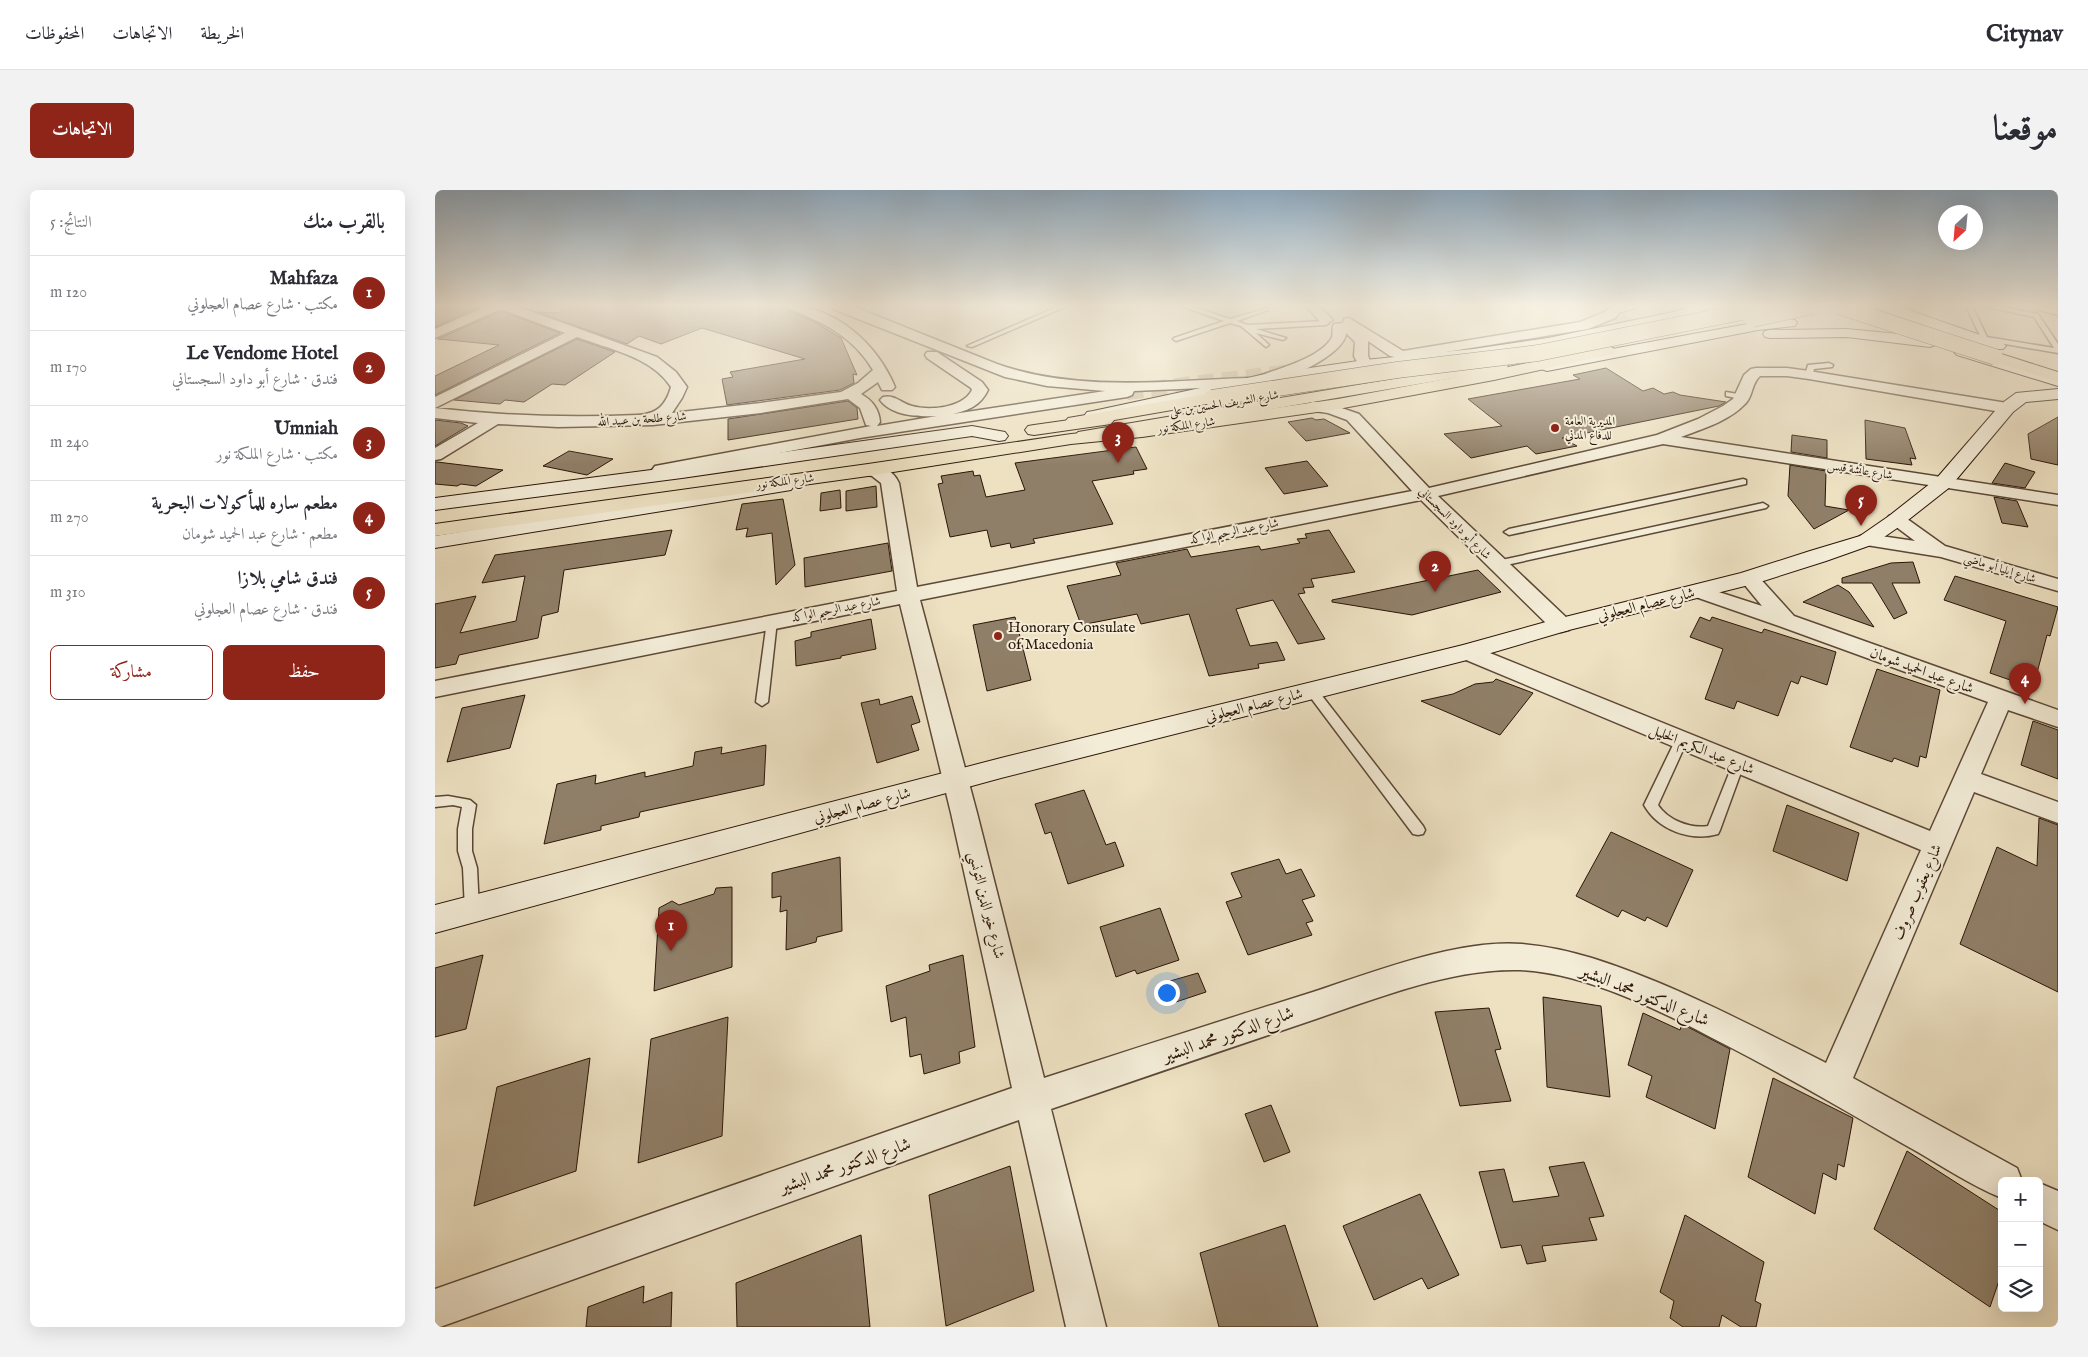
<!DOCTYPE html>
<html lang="ar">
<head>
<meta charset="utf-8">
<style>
  :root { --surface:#fff; --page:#f2f2f3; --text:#2b2b33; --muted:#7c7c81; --line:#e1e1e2; --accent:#8f2418 }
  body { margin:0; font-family:"IM FELL English",Amiri,serif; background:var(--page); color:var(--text); direction:rtl }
  .controls { position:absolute; right:15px; bottom:15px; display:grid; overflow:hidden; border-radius:8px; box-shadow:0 5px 20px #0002 }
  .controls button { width:45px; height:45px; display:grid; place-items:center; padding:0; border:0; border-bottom:1px solid var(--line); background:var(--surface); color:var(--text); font:25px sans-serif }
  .compass { position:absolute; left:1503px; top:15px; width:45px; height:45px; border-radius:50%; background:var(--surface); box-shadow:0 5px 20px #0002; rotate:206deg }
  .you { position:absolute; left:731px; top:802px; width:18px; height:18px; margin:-12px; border:4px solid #fff; border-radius:50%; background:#1a73e8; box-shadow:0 0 0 8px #1a73e833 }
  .badge { display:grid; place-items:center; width:32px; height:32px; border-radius:50%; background:var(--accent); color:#fff; font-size:16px; font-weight:700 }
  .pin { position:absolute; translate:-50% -41px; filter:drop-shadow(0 1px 2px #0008) }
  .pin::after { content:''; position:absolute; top:26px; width:18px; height:15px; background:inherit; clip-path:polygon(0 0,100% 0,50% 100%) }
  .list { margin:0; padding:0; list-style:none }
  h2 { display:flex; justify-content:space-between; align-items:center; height:65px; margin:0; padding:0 20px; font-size:21px }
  h2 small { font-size:16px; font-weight:400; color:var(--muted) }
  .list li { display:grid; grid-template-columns:32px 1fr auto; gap:15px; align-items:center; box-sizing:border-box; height:75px; padding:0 20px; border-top:1px solid var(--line) }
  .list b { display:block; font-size:19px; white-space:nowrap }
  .list p { margin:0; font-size:16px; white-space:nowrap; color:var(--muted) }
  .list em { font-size:16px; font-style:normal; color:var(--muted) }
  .actions { display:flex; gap:10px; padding:15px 20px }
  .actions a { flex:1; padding:11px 0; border:1px solid var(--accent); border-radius:8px; text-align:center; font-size:18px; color:var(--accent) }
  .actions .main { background:var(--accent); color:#fff }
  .icon { flex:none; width:28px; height:28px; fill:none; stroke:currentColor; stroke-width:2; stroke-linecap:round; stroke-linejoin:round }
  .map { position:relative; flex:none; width:1623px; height:1137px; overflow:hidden; direction:ltr; border-radius:8px }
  header { display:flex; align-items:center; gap:30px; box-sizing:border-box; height:70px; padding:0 25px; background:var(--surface); border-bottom:1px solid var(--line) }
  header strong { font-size:24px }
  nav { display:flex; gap:28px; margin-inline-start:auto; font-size:18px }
  .intro { display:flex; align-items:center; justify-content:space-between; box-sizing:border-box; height:120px; padding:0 30px }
  h1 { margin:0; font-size:35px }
  .button { padding:12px 22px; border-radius:8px; background:var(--accent); color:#fff; font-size:18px; font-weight:700 }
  main { display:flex; gap:30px; padding:0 30px }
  aside { flex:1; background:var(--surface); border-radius:8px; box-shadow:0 5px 20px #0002 }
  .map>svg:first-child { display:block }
</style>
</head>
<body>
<header>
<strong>Citynav</strong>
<nav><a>الخريطة</a><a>الاتجاهات</a><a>المحفوظات</a></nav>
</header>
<div class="intro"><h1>موقعنا</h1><a class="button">الاتجاهات</a></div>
<main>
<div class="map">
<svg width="1623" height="1137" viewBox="0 0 1623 1137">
  <rect width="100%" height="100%" fill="#ede1c2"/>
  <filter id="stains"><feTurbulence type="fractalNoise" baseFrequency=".004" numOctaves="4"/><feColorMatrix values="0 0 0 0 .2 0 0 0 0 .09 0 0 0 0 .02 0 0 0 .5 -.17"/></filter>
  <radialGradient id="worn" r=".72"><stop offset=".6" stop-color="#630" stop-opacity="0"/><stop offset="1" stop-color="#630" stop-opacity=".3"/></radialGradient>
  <path fill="#907f68" stroke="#2b1507" d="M0,116H24L44,117L0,137Z
    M127,116H349L353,121L378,131L406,148L422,185L418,184L419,193L405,200L292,215L287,189L298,187L295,182L370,169L267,138L226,154L204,146L192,154L102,122L126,123Z
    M66,121L125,143L0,205V186L64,155L3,149Z
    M142,149L180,162L130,195L117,194L89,212L70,210L65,214L19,210Z
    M1171,178L1208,201L1218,198L1229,204L1238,202L1245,205L1291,212L1284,216L1127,248L1142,256L1101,264L1092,256L1036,268L1009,244L1067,236L1033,209L1145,189L1138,185Z
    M413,211L422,218L423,229L293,250V229Z
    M1623,227V275L1596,269L1593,244Z
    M877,228L881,230L889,229L915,243L871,251L853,232Z
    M0,230L26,233L33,236L0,256Z
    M1430,230L1470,238L1481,269L1475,268L1477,275L1431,269Z
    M1357,245L1392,250V268L1356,262Z
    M701,257L712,279L698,281L699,284L657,291L678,334L598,349L600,353L576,358L575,353L556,357L552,340L515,347L503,294L508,293L506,286L538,281L539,286L545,285L551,307L590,300L580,273Z
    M134,261L178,269L152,285L108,276Z
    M872,271L893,296L849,304L830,278Z
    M0,272H2L68,280L41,296L26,294L22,296L0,294Z
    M1570,273L1600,282L1590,298L1557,293Z
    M1355,275L1391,281L1390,316L1414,320L1379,339L1353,306Z
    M441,296L442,317L411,321V301Z
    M405,300L406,318L385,321L386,303Z
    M1559,307L1582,311L1593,337L1567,333Z
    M348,309L360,375L341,395L337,343L311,347L313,338L301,340L307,314Z
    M237,340L230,365L129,380L123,422L107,426L103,448L24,465L21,474L0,478V414L41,406L25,443L81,431L90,386L47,393L60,365Z
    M894,340L920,382L876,389L879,397L868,398L870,403L863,404L890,449L863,454L838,410L801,419L815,456L842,452L850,470L823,474L824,478L774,486L754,424L706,434L702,424L646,435L632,396L686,385L681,373L752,359L756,367L824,356L826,360L865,353L862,349L872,348L870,344Z
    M453,353L457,381L370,397L369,368Z
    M1478,372L1485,393H1457L1472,423L1459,429L1437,393H1407V388L1456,373Z
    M1043,380L1066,402L977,425L897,412V410Z
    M1520,386L1623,417L1615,446L1612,445L1598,498L1555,483L1571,431L1509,410Z
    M1403,395L1414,402L1439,437L1368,412Z
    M580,427L596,490L552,501L538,435Z
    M1265,427L1275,431L1277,427L1327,443L1329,439L1401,462L1392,495L1366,486L1363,494L1356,491L1343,526L1302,511L1299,519L1270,509L1288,459L1255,447Z
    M436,429L441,459L406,466V468L361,476L360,451L376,447V442Z
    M1442,479L1505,500L1491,568L1485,566L1483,577L1459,568L1457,572L1415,557Z
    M1061,489L1098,503L1065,545L986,511L1018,504L1040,494L1058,492Z
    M90,505L75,558L12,572L27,518Z
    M477,506L485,532L476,535L484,560L442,573L426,513L444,509L445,515Z
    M1598,531L1623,540V589L1586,575Z
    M331,555L329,595L205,622L204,627L166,636V640L109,654L122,594L161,585L160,594L210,582V587L258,576L260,562L287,557L286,564Z
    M649,600L671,655L680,652L689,676L633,694L616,642L610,644L600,614Z
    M1352,615L1424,643L1412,691L1338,661Z
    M1604,628L1623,635V802L1525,754L1562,657L1602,676Z
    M1176,642L1258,680L1232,737L1212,727L1210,731L1187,720L1183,727L1141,706Z
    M405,667L407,741L382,747L381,752L351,760L352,720L345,722L346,706L337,708V683Z
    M844,669L851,684L866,679L880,706L867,710L878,731L871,733L877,745L813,765L791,712L807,707L796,683Z
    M297,697V777L219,801L224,718L237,711L244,715L279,704L281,698Z
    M725,718L744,770L702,784L700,780L681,787L665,737Z
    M48,765L31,839L0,847V778Z
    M528,765L540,857L524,862L525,873L489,884L486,864L475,867L471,827L456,832L451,796L495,781L494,775Z
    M763,783L771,802L741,812L735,791Z
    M1108,807L1166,816L1175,907L1112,897Z
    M1054,818L1066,859L1060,860L1076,911L1025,916L1000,822Z
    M1208,823L1245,840L1247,834L1295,859L1280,939L1211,907L1217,886L1193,875Z
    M293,827L287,946L203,973L216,849Z
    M155,868L141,981L39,1016L62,897Z
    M1338,888L1418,928L1409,977L1403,974L1401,990L1388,983L1380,1024L1313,987Z
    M836,915L855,962L829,972L810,924Z
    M1472,961L1567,1022V1082L1555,1117L1439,1039Z
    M1149,972L1169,1026L1154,1028L1162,1050L1107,1056L1111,1071L1092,1074L1086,1055L1066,1058L1044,982L1069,979L1078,1012L1124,1006L1114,977Z
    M575,976L599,1101L511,1136L494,1005Z
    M985,1004L1024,1085L993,1099L987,1088L939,1110L908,1036Z
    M1250,1025L1329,1072L1320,1111L1326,1114L1321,1137H1306L1287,1125L1284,1137H1248L1235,1128L1239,1111L1225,1102Z
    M850,1035L883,1137H784L765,1063Z
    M426,1045L435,1137H302L301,1093Z
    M209,1096L208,1113L237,1102L236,1137H151L153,1117Z"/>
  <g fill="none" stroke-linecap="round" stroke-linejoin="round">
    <path stroke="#d0c2a6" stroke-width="16" stroke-dasharray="16 8" stroke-linecap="butt" d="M692,202L864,181"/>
    <path stroke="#d0c2a6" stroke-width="16" stroke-dasharray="16 8" stroke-linecap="butt" d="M1161,148L1191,133L1205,116"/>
    <defs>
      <path id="lane" d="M624,116H632L537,157L532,156Z
        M746,116H755L795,129L833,118V120L802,131L812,135L891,131L894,133L891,135L821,139L851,148L848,150L821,143L833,154L834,155L831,157L806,136L795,133L741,151L738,149L739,148L789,131Z
        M1531,116H1537L1552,147L1619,158L1599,127L1548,116H1562L1603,124L1623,154V163L1547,150Z
        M1394,173L1398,175L1397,177L1379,179L1377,187L1370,185L1373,175Z
        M1291,202L1309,205L1310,207L1306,209L1291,206Z
        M1308,289L1311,290V294L1074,345L1069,342L1074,339Z
        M1328,313L1333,316L1331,318L1062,377L1057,374L1062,371Z
        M337,428L342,431L333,512L327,516L321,512L332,431Z
        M877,497L881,498L988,636L990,640L988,644L983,645L978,644L873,504L871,501L873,498Z
        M1246,547L1252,551L1223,615C1233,630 1255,639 1273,636L1299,571H1307L1309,574L1285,640L1283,644C1256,652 1223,640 1209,615L1240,551Z
        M13,606L35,610L41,615L37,639V661L42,678L44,720L42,724L37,726L32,724L30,720L28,678L23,661V639L27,617L18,615L0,617V607Z"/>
      <path id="street" d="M52,116H81L222,167L241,182L252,197L247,208L237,223L326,213L406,202L423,193L438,180C419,148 389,132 354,119L353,116C401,116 442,154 460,197L457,200H447L443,192L426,204C437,210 444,219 445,232L442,236L502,226C484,227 457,226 445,210L448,207C459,204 466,213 477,216C495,221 528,218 537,200L536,198L492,168L490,165L492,162H502L547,192L553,200C545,216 534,220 518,224L670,201L612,196L570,187L398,119L397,116L422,118L562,174C642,202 730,191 812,188L817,189L819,192L817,195L812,196L699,201L697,205L692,207L425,248L226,285L220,284L217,280L220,276L436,236L431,235L425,218L413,209L326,223L218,235L123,237L63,234L6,269L0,270V258L43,233L0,228V218C68,226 135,228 203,225C222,224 231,215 236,197C217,167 174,159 142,147L0,218V207L130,143L66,119L0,148V139Z
        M871,116H884L898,130L891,134L886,133Z
        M1177,116H1190L1180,128L1153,139L968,169L955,166L933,151V166L937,175L935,178H925L919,166L920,152L911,143C911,165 839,198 821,193L819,190L821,187C842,179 883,169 896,149C899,145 896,139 899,134L908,133L909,129L914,128L968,161L1145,132L1170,122Z
        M1599,116L1623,117V125L1600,119Z
        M1321,178H1352L1374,181L1572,213L1578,215L1580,218L1578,221L1572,223L1374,189L1352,186H1325C1316,194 1318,207 1310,214C1294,231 1267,239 1246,247L1623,305V315L1228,254L1003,306L1134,430L1137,435L1134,440L1126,442L1118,440L986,310L485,410L542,623L609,888C698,859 788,830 878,802C939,782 1022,749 1087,754C1135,758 1178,774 1222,792C1280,816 1335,845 1391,873L1486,660L1024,467L1021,462L1024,457L1032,455L1040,457L1495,641L1553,512L1344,436L1255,405L1252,401L1255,397L1262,395L1327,416L1304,388L1307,384L1314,382L1321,384L1359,426L1623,520V537L1573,520L1546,584L1623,612V633L1539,602L1418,888L1582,978L1587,991H1567V1008C1534,995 1503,973 1472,956C1411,921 1350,885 1287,853C1228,822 1152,783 1085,780C1016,778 940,809 875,831C789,860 703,889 616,919L671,1137H631L584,930L5,1137H0V1099L577,898L516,623L465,414L0,507V491L462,401L446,293L437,286L427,284L424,280L427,276C442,273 458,279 464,293L482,397L977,301L912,230L893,223L872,220L870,217L872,214L878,212L895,214L924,224L994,298L1222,245L1263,229L1288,216L1298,209L1309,185L1316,179Z
        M1461,324L1468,326L1510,356L1623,389V401L1506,367L1425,354L1422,350L1425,346L1432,344L1480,351L1452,330L1454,326Z
        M1604,993L1623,1001V1040L1604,1031Z"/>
      <path id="secondary" d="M1255,116H1275L1273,119L1252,127L1113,158L1038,169L930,180L826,195L658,231L652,230L649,226L652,222L658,221L826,185L930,170L1038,159L1113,148L1243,121Z
        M1441,116H1462L1568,153L1571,156L1568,159H1558L1443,119Z
        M1355,129L1360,130L1362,133L1360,136L1323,140L1112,181L1106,179L1104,176L1106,173L1112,171L1323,132Z
        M1412,139L1495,147L1500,149L1503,152L1500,155L1495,157L1412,147L1335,148L1330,147L1328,144L1330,141L1335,140Z
        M1527,157L1623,186V196L1522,165L1519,162L1522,159Z
        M1623,199V209L1591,212L1578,222L1515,297L1468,334L1439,354L1391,371L1322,393L1134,440L1032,470L566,588L0,743V715L566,568L1028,455L1118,430L1306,383L1375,361L1425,346L1454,326L1501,289L1566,214L1581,203Z
        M537,236L570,242L573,246L570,250L564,251L537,246L247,288L0,320V308L247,276Z
        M349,290L356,292L359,296L356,300L0,358V346Z"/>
      <path id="primary" d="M1560,162L1623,182V192L1554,170L1552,167L1554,164Z
        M1065,171L1071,173L1073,176L1071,179L649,251L643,250L640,246L643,242L649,241Z
        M670,225L676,226L679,230L676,234L599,245L593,244L590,240L593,236L599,235Z"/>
      <path id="highway" d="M1178,116H1201L1199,119L1183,123L1178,122L1176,119Z
        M1173,156L1178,158L1181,161L1178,164L1059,190L903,219L707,247L636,254L433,286L0,346V334L433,274L636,244L707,237L903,209L1059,180Z
        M777,203L783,204L785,208L783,212L639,237L633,236L630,232L633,228L639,227Z"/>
    </defs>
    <use href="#lane" stroke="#5c4836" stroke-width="3"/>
    <use href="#street" stroke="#5c4836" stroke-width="3"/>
    <use href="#secondary" stroke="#2b1507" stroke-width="2"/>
    <use href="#primary" stroke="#2b1507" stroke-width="2"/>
    <use href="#highway" stroke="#2b1507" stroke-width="2"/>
    <use href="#lane" fill="#f3ecd7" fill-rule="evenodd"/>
    <use href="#street" fill="#f3ecd7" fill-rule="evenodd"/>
    <use href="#secondary" fill="#f3ecd7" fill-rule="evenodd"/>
    <use href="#primary" fill="#ede1c2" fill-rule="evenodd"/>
    <use href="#highway" fill="#ede1c2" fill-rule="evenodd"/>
    <defs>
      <path id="primary-bridge" d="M1403,116L1560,167"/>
      <path id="highway-bridge" d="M1318,129L1377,116
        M777,208L962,180L1103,163L1337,116"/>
    </defs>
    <use href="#primary-bridge" stroke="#2b1507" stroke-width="17" stroke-linecap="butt"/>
    <use href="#highway-bridge" stroke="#2b1507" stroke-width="17" stroke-linecap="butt"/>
    <use href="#primary-bridge" stroke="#ede1c2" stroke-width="16"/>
    <use href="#highway-bridge" stroke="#ede1c2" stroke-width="16"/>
  </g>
  <linearGradient id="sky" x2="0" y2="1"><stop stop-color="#8faabf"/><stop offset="0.42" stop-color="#f7f2e4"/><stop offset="1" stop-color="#f7f2e4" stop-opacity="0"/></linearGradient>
  <rect width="1623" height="275" fill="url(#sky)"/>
  <g fill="#8f2418" stroke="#f3ecd7" stroke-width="2">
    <circle cx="1120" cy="238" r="5"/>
    <circle cx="563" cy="446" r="5"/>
  </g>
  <g text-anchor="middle" stroke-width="4" stroke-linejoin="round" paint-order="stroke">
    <g font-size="12" fill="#2b1507" stroke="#f3ecd7">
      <text transform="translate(789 213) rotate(-9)" y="4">شارع الشريف الحسين بن علي</text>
      <text transform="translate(207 229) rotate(-4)" y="4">شارع طلحة بن عبيد الله</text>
      <text transform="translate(751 235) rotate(-8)" y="4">شارع الملكة نور</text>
      <text transform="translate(1425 280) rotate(9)" y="4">شارع عائشة قيس</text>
      <text transform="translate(350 291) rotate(-7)" y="4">شارع الملكة نور</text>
      <text transform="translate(1020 333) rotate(45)" y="4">شارع أبو داود السجستاني</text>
      <text transform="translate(799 341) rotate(-11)" y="4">شارع عبد الرحيم الواكد</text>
      <text transform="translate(1565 378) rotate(17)" y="4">شارع إيليا أبو ماضي</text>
      <text transform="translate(401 419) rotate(-11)" y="4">شارع عبد الرحيم الواكد</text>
    </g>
    <g font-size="12" fill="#2b1507" stroke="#f3ecd7" text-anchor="start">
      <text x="1130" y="235">المديرية العامة<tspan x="1130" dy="14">للدفاع المدني</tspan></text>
    </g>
    <g font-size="15" fill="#2b1507" stroke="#f3ecd7">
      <text transform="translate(1211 414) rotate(-14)" y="5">شارع عصام العجلوني</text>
      <text transform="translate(1487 480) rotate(20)" y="5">شارع عبد الحميد شومان</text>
      <text transform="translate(819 515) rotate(-14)" y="5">شارع عصام العجلوني</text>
      <text transform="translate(1267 559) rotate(22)" y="5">شارع عبد الكريم الخليل</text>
      <text transform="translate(427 615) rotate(-15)" y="5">شارع عصام العجلوني</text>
      <text transform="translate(1482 702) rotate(-67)" y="5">شارع يعقوب صروف</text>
      <text transform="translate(552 715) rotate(76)" y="5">شارع خير الدين التونسي</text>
    </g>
    <g font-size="15" fill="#2b1507" stroke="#f3ecd7" text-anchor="start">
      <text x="573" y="442">Honorary Consulate<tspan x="573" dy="17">of Macedonia</tspan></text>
    </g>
    <g font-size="18" fill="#2b1507" stroke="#f3ecd7">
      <text transform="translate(1210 805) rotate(22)" y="6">شارع الدكتور محمد البشير</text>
      <text transform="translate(793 844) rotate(-19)" y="6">شارع الدكتور محمد البشير</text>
      <text transform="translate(410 975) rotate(-19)" y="6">شارع الدكتور محمد البشير</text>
    </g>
  </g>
  <rect width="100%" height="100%" filter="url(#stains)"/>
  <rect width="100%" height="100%" fill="url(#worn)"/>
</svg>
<div class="controls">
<button>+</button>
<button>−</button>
<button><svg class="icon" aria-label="layers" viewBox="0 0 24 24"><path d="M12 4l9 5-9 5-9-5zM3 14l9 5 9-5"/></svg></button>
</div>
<svg class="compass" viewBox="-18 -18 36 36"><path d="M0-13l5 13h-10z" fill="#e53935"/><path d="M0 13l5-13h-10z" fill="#7c7c81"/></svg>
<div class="you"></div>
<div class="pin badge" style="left:236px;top:761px">1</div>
<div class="pin badge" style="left:1000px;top:402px">2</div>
<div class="pin badge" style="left:683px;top:273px">3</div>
<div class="pin badge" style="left:1590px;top:514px">4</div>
<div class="pin badge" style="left:1426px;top:336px">5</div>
</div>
<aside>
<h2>بالقرب منك<small>النتائج: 5</small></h2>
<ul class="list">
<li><span class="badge">1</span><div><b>Mahfaza</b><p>مكتب · شارع عصام العجلوني</p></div><em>120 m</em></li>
<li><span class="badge">2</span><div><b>Le Vendome Hotel</b><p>فندق · شارع أبو داود السجستاني</p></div><em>170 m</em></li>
<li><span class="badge">3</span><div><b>Umniah</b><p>مكتب · شارع الملكة نور</p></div><em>240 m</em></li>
<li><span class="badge">4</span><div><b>مطعم ساره للمأكولات البحرية</b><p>مطعم · شارع عبد الحميد شومان</p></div><em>270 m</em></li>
<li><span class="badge">5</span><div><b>فندق شامي بلازا</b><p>فندق · شارع عصام العجلوني</p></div><em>310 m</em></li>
</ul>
<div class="actions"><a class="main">حفظ</a><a>مشاركة</a></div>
</aside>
</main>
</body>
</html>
